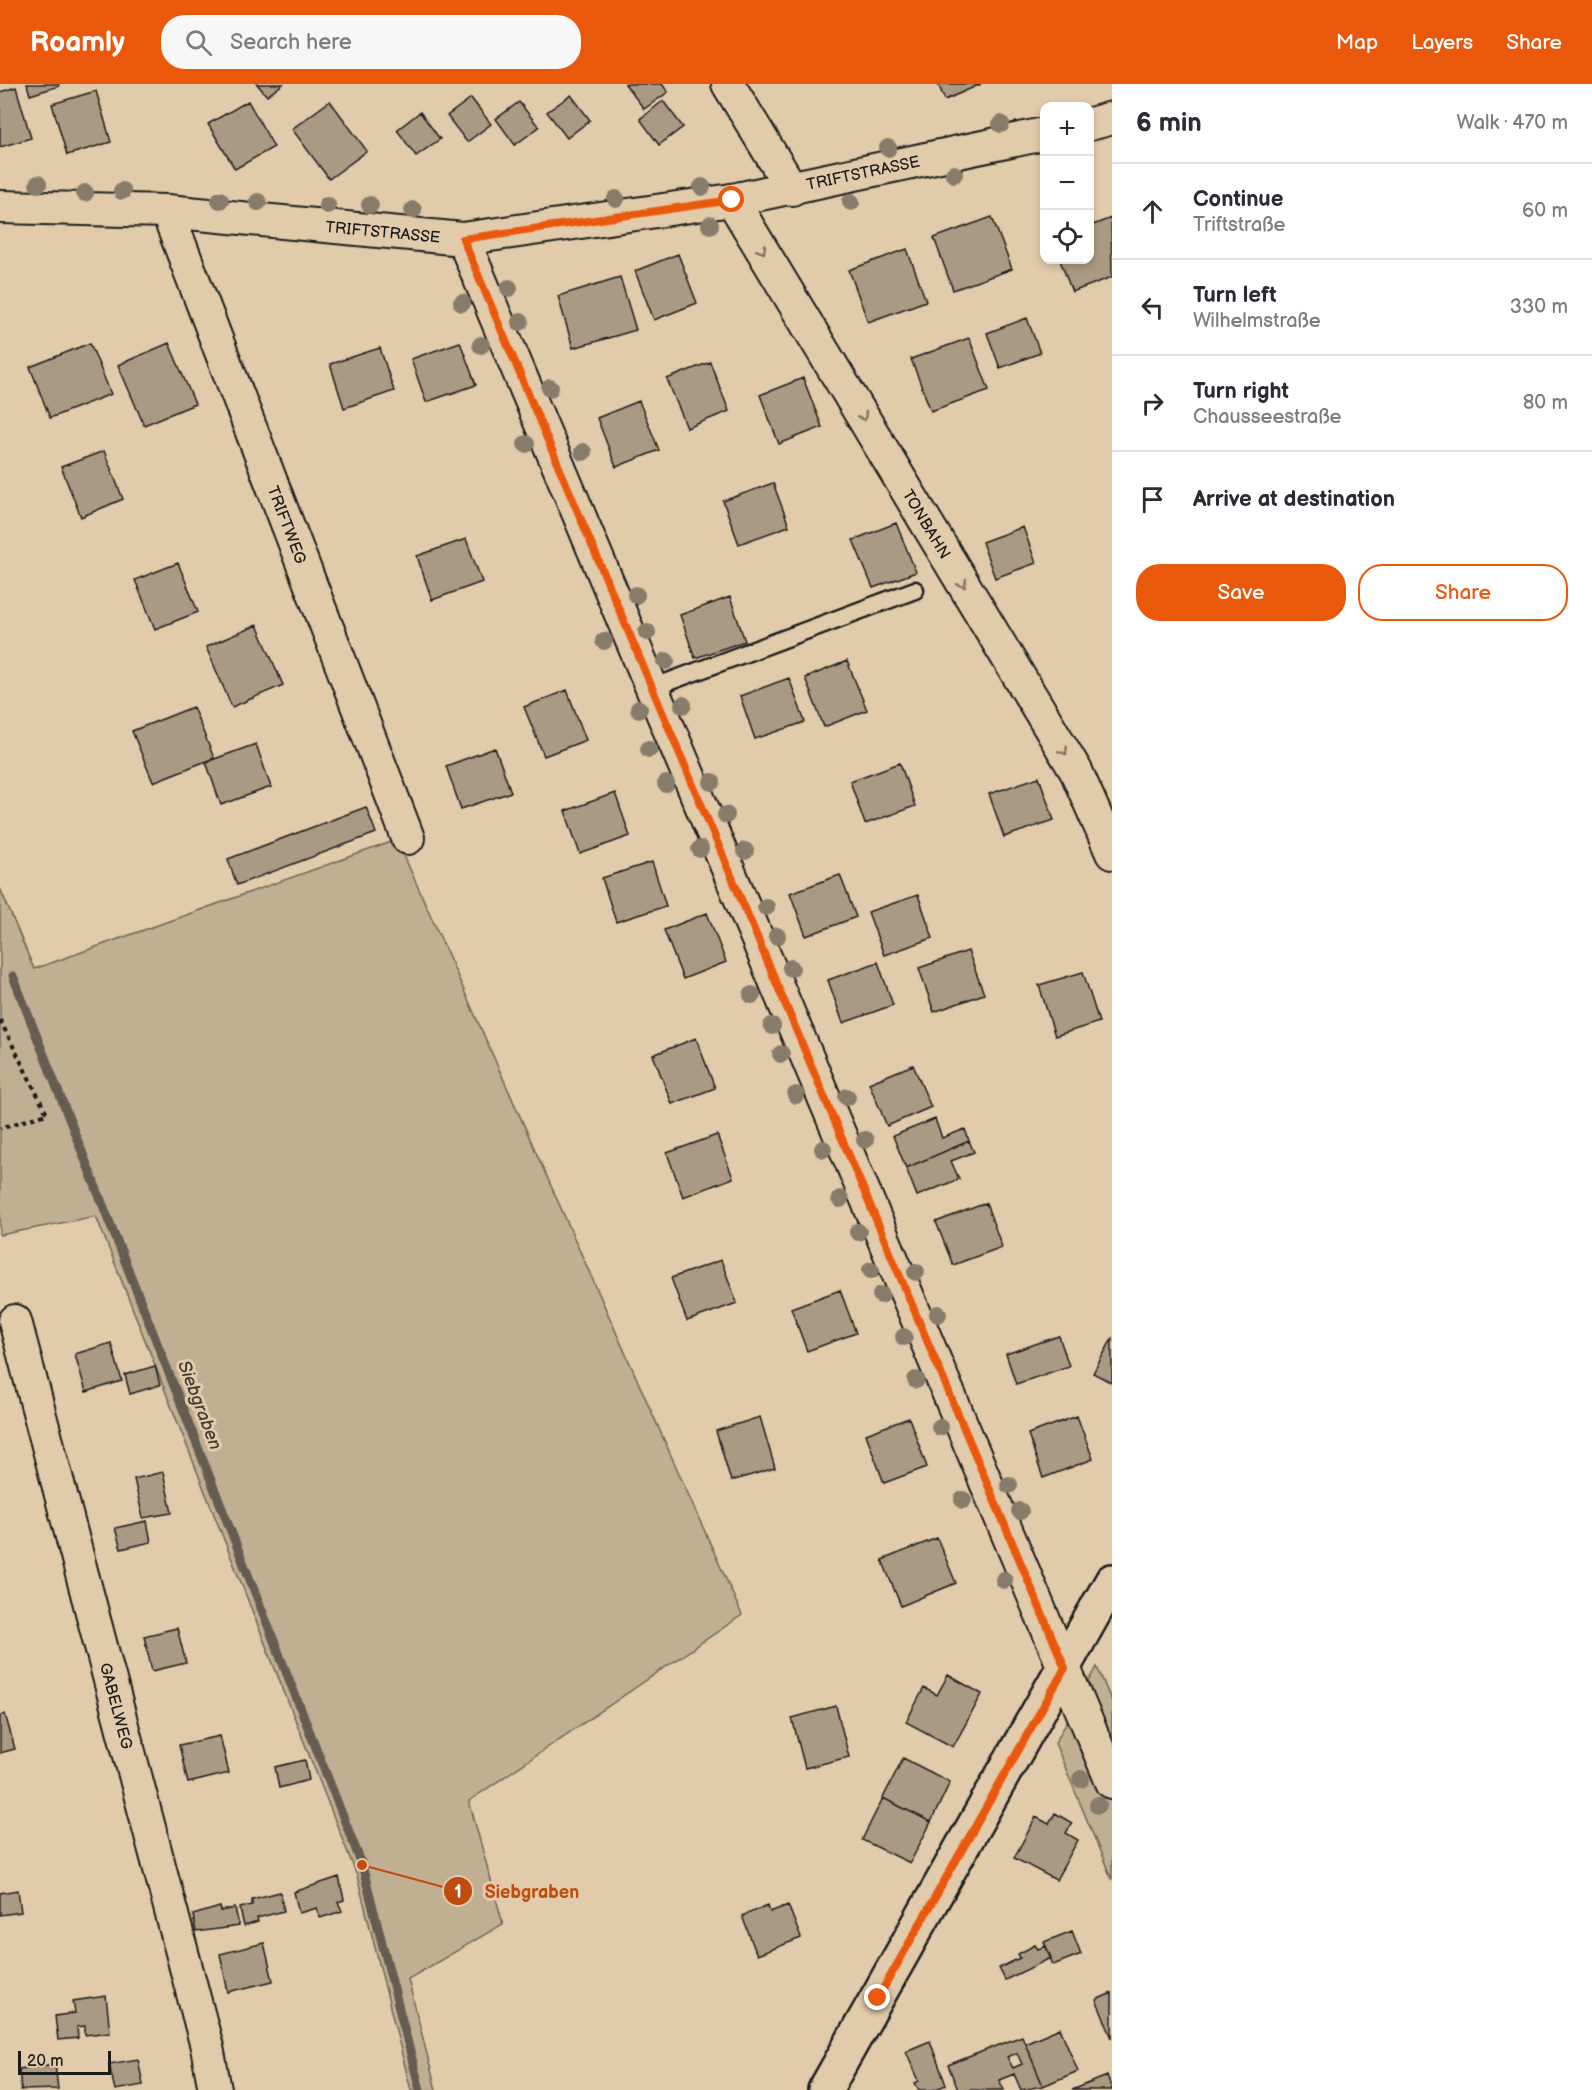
<!DOCTYPE html>
<html lang="en">
<head>
<meta charset="utf-8">
<style>
  :root { --surface:#fff; --page:#f7f7f7; --text:#2b2b33; --muted:#7c7c81; --line:#e1e1e2; --accent:#ea580c }
  body { margin:0; font-family:"Balsamiq Sans",sans-serif; background:var(--page); color:var(--text) }
  .controls { position:absolute; right:18px; top:18px; display:grid; overflow:hidden; border-radius:12px; box-shadow:0 3px 9px #0003 }
  .controls button { width:54px; height:54px; display:grid; place-items:center; padding:0; border:0; border-bottom:2px solid var(--line); background:var(--surface); color:var(--text); font:30px sans-serif }
  .scale { position:absolute; left:18px; bottom:15px; width:93px; box-sizing:border-box; padding-left:6px; border:3px solid #1c1c1c; border-top:0; font-size:16px; line-height:21px; white-space:nowrap; color:#1c1c1c; -webkit-text-stroke:4px #e2cbab; paint-order:stroke }
  .stop { position:absolute; width:18px; height:18px; margin:-14px; border:4px solid #ea580c; border-radius:50%; background:#fff }
  .stop.end { background:#ea580c; border-color:#fff; box-shadow:0 2px 6px #0008 }
  .list { margin:0; padding:0; list-style:none }
  h2 { display:flex; justify-content:space-between; align-items:center; height:78px; margin:0; padding:0 24px; font-size:26px }
  h2 small { font-size:20px; font-weight:400; color:var(--muted) }
  .list li { display:grid; grid-template-columns:39px 1fr auto; gap:18px; align-items:center; box-sizing:border-box; height:96px; padding:0 24px; border-top:2px solid var(--line) }
  .list b { display:block; font-size:22px; white-space:nowrap }
  .list p { margin:0; font-size:20px; white-space:nowrap; color:var(--muted) }
  .list em { font-size:20px; font-style:normal; color:var(--muted) }
  .actions { display:flex; gap:12px; padding:18px 24px }
  .actions a { flex:1; padding:14px 0; border:2px solid var(--accent); border-radius:24px; text-align:center; font-size:21px; color:var(--accent) }
  .actions .main { background:var(--accent); color:#fff }
  .icon { flex:none; width:33px; height:33px; fill:none; stroke:currentColor; stroke-width:2; stroke-linecap:round; stroke-linejoin:round }
  .map { position:relative; flex:none; width:1112px; height:2006px; overflow:hidden }
  header { display:flex; align-items:center; gap:36px; box-sizing:border-box; height:84px; padding:0 30px; background:var(--accent); color:#fff }
  header strong { font-size:28px }
  nav { display:flex; gap:33px; margin-inline-start:auto; font-size:21px }
  .search { width:420px; height:54px; background:var(--page); display:flex; align-items:center; gap:15px; box-sizing:border-box; padding:0 21px; border-radius:24px; color:var(--muted); font-size:22px }
  main { display:flex }
  aside { flex:1; background:var(--surface) }
  .map>svg:first-child { display:block }
</style>
</head>
<body>
<header>
<strong>Roamly</strong>
<div class="search"><svg class="icon" aria-label="search" viewBox="0 0 24 24"><circle cx="10" cy="10" r="6"/><path d="M15 15l6 6"/></svg>Search here</div>
<nav><a>Map</a><a>Layers</a><a>Share</a></nav>
</header>
<main>
<div class="map">
<svg width="1112" height="2006" viewBox="0 0 1112 2006">
  <rect width="100%" height="100%" fill="#e2cbab"/>
  <filter id="ink" filterUnits="userSpaceOnUse"><feTurbulence type="fractalNoise" baseFrequency=".0167" numOctaves="2"/><feDisplacementMap in="SourceGraphic" scale="12" xChannelSelector="R" yChannelSelector="G"/><feConvolveMatrix kernelMatrix="1 2 1 2 8 2 1 2 1" color-interpolation-filters="sRGB"/></filter>
  <g filter="url(#ink)">
    <path fill="#c1af93" stroke="#6e6658" stroke-width="1.5" d="M397,756L742,1531L469,1717L503,1840L408,1895L436,2006H411L357,1792L96,1132L0,1151V804L34,885Z
      M1097,1583L1112,1618V1796L1055,1659Z"/>
    <g fill="none" stroke-linecap="round" stroke-linejoin="round">
      <path stroke="#655d51" stroke-width="9" d="M13,892L362,1781L420,2006"/>
    </g>
    <path fill="#ab9a83" stroke="#1c1c1c" stroke-width="1.5" fill-rule="evenodd" d="M27,0H58L59,2L30,11Z
      M257,0H283L267,12Z
      M625,0H662L668,8L644,25Z
      M938,0H981L945,16Z
      M16,3L31,54L0,63V8Z
      M96,7L111,58L67,71L52,20Z
      M571,11L590,36L567,54L547,28Z
      M471,14L491,40L467,58L447,32Z
      M248,17L274,63L235,85L208,40Z
      M330,17L367,67L329,95L292,45Z
      M663,17L683,43L659,61L640,35Z
      M519,18L539,43L515,61L496,35Z
      M420,28L440,55L416,72L397,46Z
      M992,133L1012,185L953,206L934,154Z
      M1111,134L1112,193L1072,208L1060,176H1090V142Z
      M907,165L926,217L868,238L849,186Z
      M678,170L697,219L654,236L635,187Z
      M620,193L636,246L573,264L558,212Z
      M1027,234L1040,269L1000,284L987,249Z
      M969,254L989,306L931,327L911,275Z
      M460,258L476,301L426,318L411,275Z
      M90,259L111,310L50,334L30,283Z
      M169,259L195,320L144,341L118,281Z
      M380,264L394,307L344,324L330,280Z
      M710,278L729,327L687,344L667,295Z
      M803,294L822,343L779,360L760,311Z
      M639,317L659,366L616,383L597,334Z
      M104,367L123,415L81,433L61,383Z
      M773,399L789,442L739,460L723,417Z
      M896,439L916,488L873,504L853,456Z
      M1023,443L1036,479L995,494L982,458Z
      M466,455L482,498L432,516L417,472Z
      M178,479L198,528L155,545L135,496Z
      M730,513L745,557L695,574L680,531Z
      M257,541L283,601L232,623L206,563Z
      M847,577L867,626L824,643L805,594Z
      M789,594L805,638L755,655L740,612Z
      M567,606L586,656L544,672L524,623Z
      M193,623L214,674L153,698L132,647Z
      M256,660L271,703L221,721L206,678Z
      M495,664L511,708L461,725L446,682Z
      M900,679L915,722L865,740L850,697Z
      M1039,693L1054,736L1004,753L989,710Z
      M615,709L630,752L580,770L565,727Z
      M366,723L376,749L237,801L228,775Z
      M652,778L666,822L616,838L602,794Z
      M840,791L856,833L806,852L790,809Z
      M918,811L933,854L884,871L868,828Z
      M707,829L726,878L683,895L664,846Z
      M968,867L984,910L934,928L919,884Z
      M878,878L893,921L843,939L828,896Z
      M1083,888L1099,938L1055,952L1039,901Z
      M696,954L715,1004L672,1020L653,971Z
      M913,981L931,1023L887,1042L869,999Z
      M935,1035L942,1054L965,1045L969,1057L906,1084L893,1052Z
      M717,1051L733,1094L683,1113L667,1069Z
      M969,1057L974,1068L951,1077L959,1095L917,1112L906,1084Z
      M986,1119L1002,1163L953,1181L936,1138Z
      M721,1176L737,1219L687,1237L671,1194Z
      M840,1206L856,1249L807,1267L791,1224Z
      M1059,1252L1069,1282L1016,1300L1006,1270Z
      M1112,1255V1299L1093,1289Z
      M111,1259L122,1297L86,1308L75,1270Z
      M155,1282L160,1301L130,1310L125,1291Z
      M1077,1332L1093,1375L1043,1394L1028,1350Z
      M760,1333L775,1384L731,1397L716,1347Z
      M909,1334L927,1383L884,1399L866,1350Z
      M163,1388L172,1429L143,1434L134,1395Z
      M147,1437L151,1458L121,1465L115,1444Z
      M937,1454L956,1499L901,1522L882,1476Z
      M177,1544L186,1579L152,1587L144,1552Z
      M948,1591L982,1610L953,1663L906,1638L924,1604L937,1611Z
      M836,1622L849,1673L805,1684L792,1634Z
      M5,1630L15,1665L0,1669V1631Z
      M220,1652L229,1689L188,1699L179,1661Z
      M903,1674L950,1698L931,1738L883,1714Z
      M305,1676L309,1696L279,1704L275,1683Z
      M883,1714L931,1738L910,1779L862,1756Z
      M1055,1729L1072,1739L1066,1749L1078,1756L1056,1796L1014,1774L1036,1733L1049,1740Z
      M339,1793L344,1816L338,1818L342,1827L320,1834L317,1824L299,1829L294,1808Z
      M18,1806L21,1828L0,1831V1809Z
      M280,1808L284,1827L257,1834L258,1838L244,1842L240,1824L252,1821V1815Z
      M768,1821L770,1828L788,1821L801,1854L757,1871L742,1832Z
      M220,1823L221,1827L235,1824L239,1842L196,1848L193,1831Z
      M1072,1847L1081,1870L1053,1881L1044,1858Z
      M264,1859L273,1897L228,1908L220,1870Z
      M1035,1861L1038,1865L1046,1862L1051,1874L1005,1896L999,1884L1020,1874L1018,1870Z
      M1112,1909V1954L1096,1916Z
      M106,1912L110,1948L85,1951V1942L77,1943L78,1954L58,1956L55,1932L75,1929L73,1917Z
      M1060,1944L1078,1987L1043,2002L1025,1959Z
      M1022,1952L1043,2002L1021,2006L1014,1990L999,1996L1004,2006H958L948,1981ZM1017,1969L1022,1980L1013,1984L1007,1973Z
      M930,1957L946,2001L933,2006H919L915,1999L919,1997L906,1967Z
      M138,1975L143,2001L115,2006L109,1980Z
      M55,1980L58,2005L21,2006L19,1985Z
      M1107,1992L1112,2006H1072Z"/>
    <g fill="none" stroke-linecap="round" stroke-linejoin="round">
      <defs>
        <path id="service" d="M652,604L915,506"/>
        <g id="minor">
          <path d="M728,0L792,105"/>
          <path d="M1090,40L1112,34"/>
          <path id="s1" d="M732,116L1076,687L1112,769"/>
          <path id="s2" d="M0,123L167,127L463,155L732,116L1044,50"/>
          <path id="s3" d="M167,127L408,754"/>
          <path d="M463,155L1112,1698"/>
          <path id="s4" d="M15,1237L207,1963L215,2006"/>
        </g>
        <path id="secondary" d="M825,2006L1112,1497"/>
      </defs>
      <use href="#service" stroke="#1c1c1c" stroke-width="21"/>
      <use href="#minor" stroke="#1c1c1c" stroke-width="36"/>
      <use href="#secondary" stroke="#1c1c1c" stroke-width="38"/>
      <path stroke="#1c1c1c" stroke-width="4" stroke-dasharray="4.5 4.5" stroke-linecap="butt" d="M0,936L47,1030L0,1044"/>
      <use href="#service" stroke="#e2cbab" stroke-width="16"/>
      <use href="#minor" stroke="#e2cbab" stroke-width="32"/>
      <use href="#secondary" stroke="#e2cbab" stroke-width="33"/>
    </g>
    <g fill="#877b6a">
      <circle cx="1001" cy="40" r="9"/>
      <circle cx="888" cy="64" r="9"/>
      <circle cx="954" cy="90" r="9"/>
      <circle cx="38" cy="100" r="9"/>
      <circle cx="702" cy="103" r="9"/>
      <circle cx="122" cy="107" r="9"/>
      <circle cx="85" cy="109" r="9"/>
      <circle cx="616" cy="115" r="9"/>
      <circle cx="220" cy="116" r="9"/>
      <circle cx="258" cy="118" r="9"/>
      <circle cx="851" cy="118" r="9"/>
      <circle cx="327" cy="121" r="9"/>
      <circle cx="370" cy="121" r="9"/>
      <circle cx="413" cy="126" r="9"/>
      <circle cx="710" cy="141" r="9"/>
      <circle cx="509" cy="204" r="9"/>
      <circle cx="462" cy="219" r="9"/>
      <circle cx="520" cy="238" r="9"/>
      <circle cx="481" cy="261" r="9"/>
      <circle cx="550" cy="304" r="9"/>
      <circle cx="526" cy="360" r="9"/>
      <circle cx="583" cy="368" r="9"/>
      <circle cx="636" cy="511" r="9"/>
      <circle cx="647" cy="548" r="9"/>
      <circle cx="604" cy="557" r="9"/>
      <circle cx="666" cy="577" r="9"/>
      <circle cx="683" cy="621" r="9"/>
      <circle cx="639" cy="625" r="9"/>
      <circle cx="649" cy="665" r="9"/>
      <circle cx="712" cy="698" r="9"/>
      <circle cx="666" cy="700" r="9"/>
      <circle cx="726" cy="731" r="9"/>
      <circle cx="700" cy="765" r="9"/>
      <circle cx="745" cy="767" r="9"/>
      <circle cx="766" cy="823" r="9"/>
      <circle cx="777" cy="852" r="9"/>
      <circle cx="791" cy="884" r="9"/>
      <circle cx="752" cy="911" r="9"/>
      <circle cx="772" cy="942" r="9"/>
      <circle cx="781" cy="970" r="9"/>
      <circle cx="796" cy="1011" r="9"/>
      <circle cx="847" cy="1013" r="9"/>
      <circle cx="865" cy="1056" r="9"/>
      <circle cx="823" cy="1065" r="9"/>
      <circle cx="840" cy="1115" r="9"/>
      <circle cx="858" cy="1148" r="9"/>
      <circle cx="871" cy="1186" r="9"/>
      <circle cx="916" cy="1188" r="9"/>
      <circle cx="881" cy="1211" r="9"/>
      <circle cx="938" cy="1230" r="9"/>
      <circle cx="904" cy="1253" r="9"/>
      <circle cx="916" cy="1296" r="9"/>
      <circle cx="940" cy="1343" r="9"/>
      <circle cx="1009" cy="1401" r="9"/>
      <circle cx="963" cy="1416" r="9"/>
      <circle cx="1020" cy="1427" r="9"/>
      <circle cx="1004" cy="1496" r="9"/>
      <circle cx="1081" cy="1695" r="9"/>
      <circle cx="1098" cy="1721" r="9"/>
    </g>
    <defs><path id="oneway-chevron" d="M-2-3.5L2.5 0L-2 3.5" fill="none" stroke-width="1.6" stroke-linecap="round" stroke-linejoin="round" transform="scale(1.5)"/></defs>
    <g stroke="#7f7464">
      <use href="#oneway-chevron" transform="translate(762 166) rotate(59)"/>
      <use href="#oneway-chevron" transform="translate(863 333) rotate(59)"/>
      <use href="#oneway-chevron" transform="translate(963 500) rotate(59)"/>
      <use href="#oneway-chevron" transform="translate(1064 667) rotate(59)"/>
    </g>
  </g>
  <g fill="none" stroke-linecap="round" stroke-linejoin="round" filter="url(#ink)">
    <path stroke="#ea580c" stroke-width="8" d="M732,116L463,155L1065,1584L878,1914"/>
  </g>
  <g text-anchor="middle" stroke-width="6" stroke-linejoin="round" paint-order="stroke">
    <g font-size="16" fill="#1c1c1c" stroke="#e2cbab">
      <text dy="6" stroke="none"><textPath href="#s2" startOffset="870">TRIFTSTRASSE</textPath></text>
      <text dy="6" stroke="none"><textPath href="#s2" startOffset="384">TRIFTSTRASSE</textPath></text>
      <text dy="6" stroke="none"><textPath href="#s1" startOffset="378">TONBAHN</textPath></text>
      <text dy="6" stroke="none"><textPath href="#s3" startOffset="336">TRIFTWEG</textPath></text>
      <text dy="6" stroke="none"><textPath href="#s4" startOffset="398">GABELWEG</textPath></text>
    </g>
    <g font-size="18" font-style="italic" fill="#413c36" stroke="#e2cbab">
      <text transform="translate(200 1321) rotate(69)" y="6">Siebgraben</text>
    </g>
  </g>
  <path fill="none" stroke="#bf4d0f" stroke-width="2" d="M362 1781L458 1807"/>
  <g fill="#bf4d0f" stroke="#e2cbab" stroke-width="2">
    <circle cx="362" cy="1781" r="6"/>
    <circle cx="458" cy="1807" r="15"/>
  </g>
  <g font-size="18" text-anchor="middle" font-weight="bold" fill="#fff">
    <text x="458" y="1814">1</text>
  </g>
  <g font-size="18" text-anchor="middle" font-weight="bold" fill="#bf4d0f" stroke="#e2cbab" stroke-width="6" stroke-linejoin="round" paint-order="stroke">
    <text x="532" y="1814">Siebgraben</text>
  </g>
</svg>
<div class="controls">
<button>+</button>
<button>−</button>
<button><svg class="icon" aria-label="locate" viewBox="0 0 24 24"><circle cx="12" cy="12" r="6"/><path d="M12 2v4M12 18v4M2 12h4M18 12h4"/></svg></button>
</div>
<div class="scale">20 m</div>
<div class="stop" style="left:732px;top:116px"></div>
<div class="stop end" style="left:878px;top:1914px"></div>
</div>
<aside>
<h2>6 min<small>Walk · 470 m</small></h2>
<ul class="list">
<li><svg class="icon" aria-label="ahead" viewBox="0 0 24 24"><path d="M12 20V5M6 11l6-6 6 6"/></svg><div><b>Continue</b><p>Triftstraße</p></div><em>60 m</em></li>
<li><svg class="icon" aria-label="left" viewBox="0 0 24 24"><path d="M17 20v-9H6M10 6l-5 5 5 5"/></svg><div><b>Turn left</b><p>Wilhelmstraße</p></div><em>330 m</em></li>
<li><svg class="icon" aria-label="right" viewBox="0 0 24 24"><path d="M7 20v-9h11M14 6l5 5-5 5"/></svg><div><b>Turn right</b><p>Chausseestraße</p></div><em>80 m</em></li>
<li><svg class="icon" aria-label="arrive" viewBox="0 0 24 24"><path d="M6 21V4h12l-3 4 3 4H6"/></svg><div><b>Arrive at destination</b></div></li>
</ul>
<div class="actions"><a class="main">Save</a><a>Share</a></div>
</aside>
</main>
</body>
</html>
